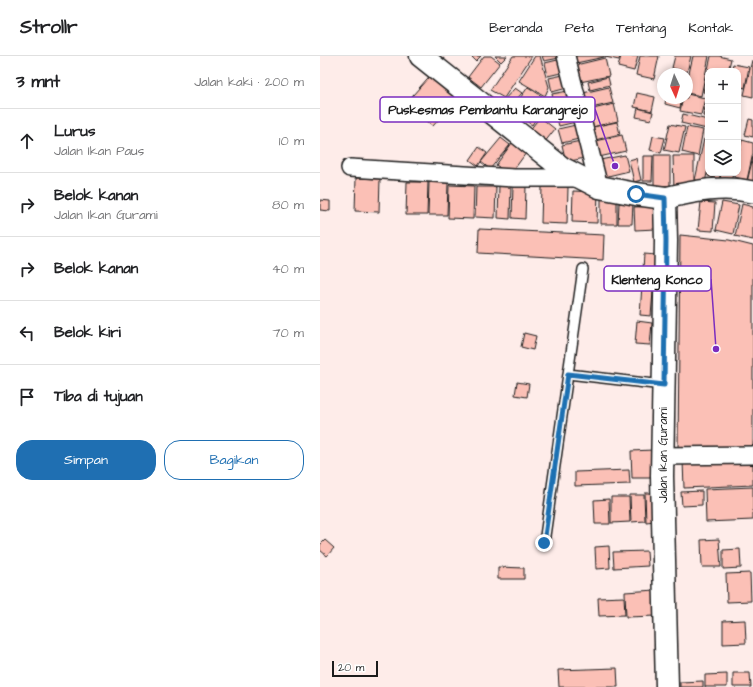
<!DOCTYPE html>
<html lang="id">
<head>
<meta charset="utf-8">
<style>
  :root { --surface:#fff; --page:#f2f2f2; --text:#202124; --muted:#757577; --line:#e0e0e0; --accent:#1f6fb2 }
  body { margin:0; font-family:"Architects Daughter",sans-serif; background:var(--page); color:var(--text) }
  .controls { position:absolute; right:12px; top:12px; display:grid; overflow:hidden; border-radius:8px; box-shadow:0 2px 6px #0003 }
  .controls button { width:36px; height:36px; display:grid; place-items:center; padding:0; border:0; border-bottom:1px solid var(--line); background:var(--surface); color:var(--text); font:20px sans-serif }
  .compass { position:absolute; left:337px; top:12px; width:36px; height:36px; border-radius:50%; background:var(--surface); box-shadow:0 2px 6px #0003; rotate:176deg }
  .scale { position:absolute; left:12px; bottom:10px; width:46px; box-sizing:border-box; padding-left:4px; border:2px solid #1c1c1c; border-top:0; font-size:11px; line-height:14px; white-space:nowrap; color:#1c1c1c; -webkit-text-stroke:3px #fff; paint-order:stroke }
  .stop { position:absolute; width:12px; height:12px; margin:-9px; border:3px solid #1f6fb2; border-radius:50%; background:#fff }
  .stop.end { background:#1f6fb2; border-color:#fff; box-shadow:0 1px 4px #0008 }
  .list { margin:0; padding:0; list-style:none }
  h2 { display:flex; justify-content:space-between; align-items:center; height:52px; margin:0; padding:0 16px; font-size:17px }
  h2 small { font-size:13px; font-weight:400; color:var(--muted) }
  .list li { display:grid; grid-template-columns:26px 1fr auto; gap:12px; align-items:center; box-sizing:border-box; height:64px; padding:0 16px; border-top:1px solid var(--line) }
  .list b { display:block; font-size:15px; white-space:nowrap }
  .list p { margin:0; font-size:13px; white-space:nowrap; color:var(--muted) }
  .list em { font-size:13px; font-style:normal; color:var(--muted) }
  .actions { display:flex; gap:8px; padding:12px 16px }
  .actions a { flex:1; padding:9px 0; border:1px solid var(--accent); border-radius:16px; text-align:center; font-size:14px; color:var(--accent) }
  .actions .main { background:var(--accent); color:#fff }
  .icon { flex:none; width:22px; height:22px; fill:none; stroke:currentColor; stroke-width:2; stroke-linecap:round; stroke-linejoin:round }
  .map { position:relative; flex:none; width:433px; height:631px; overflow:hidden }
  header { display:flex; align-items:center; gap:24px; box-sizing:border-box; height:56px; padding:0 20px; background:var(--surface); border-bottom:1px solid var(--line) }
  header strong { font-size:19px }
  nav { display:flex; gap:22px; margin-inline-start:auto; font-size:14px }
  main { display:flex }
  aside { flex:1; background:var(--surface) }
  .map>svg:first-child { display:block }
</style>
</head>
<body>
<header>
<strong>Strollr</strong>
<nav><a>Beranda</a><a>Peta</a><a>Tentang</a><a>Kontak</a></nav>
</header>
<main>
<aside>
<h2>3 mnt<small>Jalan kaki · 200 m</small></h2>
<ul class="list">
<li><svg class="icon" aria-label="ahead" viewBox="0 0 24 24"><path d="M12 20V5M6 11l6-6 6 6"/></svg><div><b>Lurus</b><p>Jalan Ikan Paus</p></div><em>10 m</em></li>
<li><svg class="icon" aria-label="right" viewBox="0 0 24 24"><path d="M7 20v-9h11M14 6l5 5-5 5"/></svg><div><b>Belok kanan</b><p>Jalan Ikan Gurami</p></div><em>80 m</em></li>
<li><svg class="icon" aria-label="right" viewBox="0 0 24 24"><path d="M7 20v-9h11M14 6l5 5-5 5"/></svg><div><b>Belok kanan</b></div><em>40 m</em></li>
<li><svg class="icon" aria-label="left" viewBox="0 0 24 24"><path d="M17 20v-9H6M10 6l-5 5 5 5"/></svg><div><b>Belok kiri</b></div><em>70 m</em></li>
<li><svg class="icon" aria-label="arrive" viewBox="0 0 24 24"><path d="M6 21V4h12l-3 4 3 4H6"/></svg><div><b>Tiba di tujuan</b></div></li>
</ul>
<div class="actions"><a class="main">Simpan</a><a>Bagikan</a></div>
</aside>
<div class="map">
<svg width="433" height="631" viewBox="0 0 433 631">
  <rect width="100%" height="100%" fill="#feece9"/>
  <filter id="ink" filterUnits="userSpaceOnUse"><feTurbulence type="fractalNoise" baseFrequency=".025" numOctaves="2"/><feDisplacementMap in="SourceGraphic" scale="8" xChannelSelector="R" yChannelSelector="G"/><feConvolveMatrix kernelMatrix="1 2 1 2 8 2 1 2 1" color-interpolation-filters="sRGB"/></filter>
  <g filter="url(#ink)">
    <path fill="#fbc0b6" stroke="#1c1c1c" d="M151,0H161L156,5Z
      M164,0H171L180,7L161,31L148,21Z
      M175,0H187L181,6Z
      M193,0H212L184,42L170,34Z
      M215,0H220L229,31L225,40L199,25Z
      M222,0H243L244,1L224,5Z
      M255,0H284V1L256,7Z
      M285,0H300L299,4L285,1Z
      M301,0H318L314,15L298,11Z
      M320,0H339L334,23L316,19Z
      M355,0H371L367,16L352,12Z
      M373,0H389L381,40L367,37V26Z
      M391,0H399L411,3L408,15H388V37L383,36Z
      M246,2L249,15L228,20L225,7Z
      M285,2L289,20L260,26L256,9Z
      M432,4L433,5V41L424,39Z
      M413,8L429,11L425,32L418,30V15H411Z
      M351,14L367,17L350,18Z
      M114,15L141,38L113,70L86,47Z
      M248,18L251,31L232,36L229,22Z
      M288,21L290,29L270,34L268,26Z
      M208,31L228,44L212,69L191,55Z
      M289,31L293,47L267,53L263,37Z
      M195,32L202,37L188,53L181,47Z
      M253,34L256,47L235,52L232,38Z
      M317,37L335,41L332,55L314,51Z
      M367,38L385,42L381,59L360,55L363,42H367Z
      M388,40V61L383,60Z
      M346,42H362L360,52L345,48Z
      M294,48L298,65L273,71L269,54Z
      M256,50L260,65L239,70L235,55Z
      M318,52L333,56L331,64L316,61Z
      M363,58L388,64L387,73L361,67Z
      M220,61L235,73L224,87L209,75Z
      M429,63L433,64V81L425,79Z
      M297,66L300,78L275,84L272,71Z
      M260,68L263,82L242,87L238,73Z
      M350,68L365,71L359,97L344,94Z
      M367,71L383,74L378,100L362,96Z
      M302,79L306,95L279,101L275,85Z
      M333,80L345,82L341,97L330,94Z
      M181,82L190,89L170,113L161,106Z
      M384,83L388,84V113L385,126L375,124Z
      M265,84L269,101L246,106L242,89Z
      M418,84H421L418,97Z
      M422,84L433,87V97L427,124L414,121V117H418V101Z
      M192,87L206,97L190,119L176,109Z
      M159,91L167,97L158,110L150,104Z
      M305,99L309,115L284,121L280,104Z
      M334,99H350V130H334Z
      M323,100H333L332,125H323Z
      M353,100H374V134H354Z
      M433,101V127L427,126Z
      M316,102L321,124L314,126L309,104Z
      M388,117H401L399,123L388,120Z
      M401,117H413L410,130L399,128Z
      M36,122L60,123L59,156L35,155Z
      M87,126H108L107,159H86Z
      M109,126L128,127L127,159H108Z
      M129,129L154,130L153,163L128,162Z
      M179,129H191L190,163L178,162Z
      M193,129L206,130L205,163L192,162Z
      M156,131H176L175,162L155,161Z
      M222,131H248L247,168L221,167Z
      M253,135L278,136L277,167L252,166Z
      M281,140L297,141V168H281Z
      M0,144L10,145V155L0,154Z
      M381,146L395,147L393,175L378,174Z
      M402,146L419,149L413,178L396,174Z
      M299,147H313L312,168H298Z
      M422,148L433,151V184L415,180Z
      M336,150V173L315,174L314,151Z
      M159,173L284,179L283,204L158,197Z
      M360,179L409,184L433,190V395H358Z
      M324,198L336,199L331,260L320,259Z
      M317,265L332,267L330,289L315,288Z
      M204,277L216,280L213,294L201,291Z
      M197,326L209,328L207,341L195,339Z
      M333,394L334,422H312L311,395Z
      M433,402V429L364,432L363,405Z
      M309,414L310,428L255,430V416Z
      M433,431V464L386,466L385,433Z
      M382,435V449L362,450L361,436Z
      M325,437H334L335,465L326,466Z
      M310,439H324L325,465L311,466Z
      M291,441H309L310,466L291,467Z
      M289,443L290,468H275L274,444Z
      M399,483L401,511H382L381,484Z
      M5,484L14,492L7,500L0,494V489Z
      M289,490L290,512L276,513L275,491Z
      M420,493L421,512L403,513V494Z
      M327,495L328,510L294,512L293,496Z
      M178,511L204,512V523H178Z
      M430,517L431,545L407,546L406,518Z
      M336,534L337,560L306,561L305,536Z
      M304,541L305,559L279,560L278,542Z
      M425,564L426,587L403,588V565Z
      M297,612L298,631H239L238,614Z
      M413,617H430L431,631H413Z
      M407,618V631H385V619Z
      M383,625V631H360V626Z"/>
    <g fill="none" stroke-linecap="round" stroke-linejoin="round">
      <defs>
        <path id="service" d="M248,318L263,213
          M224,487L248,318L343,329"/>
        <path id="minor" d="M246,0L279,131
          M30,112L194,122H261
          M342,400L433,399"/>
        <path id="tertiary" d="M345,142C375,135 403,129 433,136"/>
        <path id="secondary" d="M101,0L242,112L279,131L316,138L345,142L346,185L342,420L347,631"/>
      </defs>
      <use href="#service" stroke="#1c1c1c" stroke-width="12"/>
      <use href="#minor" stroke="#1c1c1c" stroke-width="20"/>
      <use href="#tertiary" stroke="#1c1c1c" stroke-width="24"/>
      <use href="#secondary" stroke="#1c1c1c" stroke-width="25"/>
      <use href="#service" stroke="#fff" stroke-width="9"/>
      <use href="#minor" stroke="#fff" stroke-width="17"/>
      <use href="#tertiary" stroke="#fff" stroke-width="21"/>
      <use href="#secondary" stroke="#fff" stroke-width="22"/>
    </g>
  </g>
  <g fill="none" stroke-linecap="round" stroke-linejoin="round" filter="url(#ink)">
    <path stroke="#1f6fb2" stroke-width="5" d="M224,487L248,318L344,329L346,185L345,142L316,138"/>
  </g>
  <g text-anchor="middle" stroke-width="3" stroke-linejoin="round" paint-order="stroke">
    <g font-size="12" fill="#1c1c1c" stroke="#fff">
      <text transform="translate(343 399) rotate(-90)" y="4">Jalan Ikan Gurami</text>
    </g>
  </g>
  <path fill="none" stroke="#7b2cbf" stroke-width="1.5" d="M295 110L275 53M396 293L391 223"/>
  <g fill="#7b2cbf" stroke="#fff" stroke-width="1.5">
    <circle cx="295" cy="110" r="4"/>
    <circle cx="396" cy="293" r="4"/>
  </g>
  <g fill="#fff" stroke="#7b2cbf" stroke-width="1.5">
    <rect x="60" y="41" width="215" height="25" rx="4"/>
    <rect x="284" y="210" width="107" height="25" rx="4"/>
  </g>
  <g font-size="13" text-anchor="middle" font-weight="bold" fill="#1c1c1c">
    <text x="168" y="58">Puskesmas Pembantu Karangrejo</text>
    <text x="337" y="228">Klenteng Konco</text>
  </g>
</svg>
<div class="controls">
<button>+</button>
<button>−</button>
<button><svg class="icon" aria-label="layers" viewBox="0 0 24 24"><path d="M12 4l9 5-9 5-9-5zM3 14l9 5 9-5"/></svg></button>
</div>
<svg class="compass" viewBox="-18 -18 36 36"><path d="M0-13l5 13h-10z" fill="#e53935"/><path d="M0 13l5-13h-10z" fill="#757577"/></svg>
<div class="scale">20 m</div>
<div class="stop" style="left:316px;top:138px"></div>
<div class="stop end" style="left:224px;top:487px"></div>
</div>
</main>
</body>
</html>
